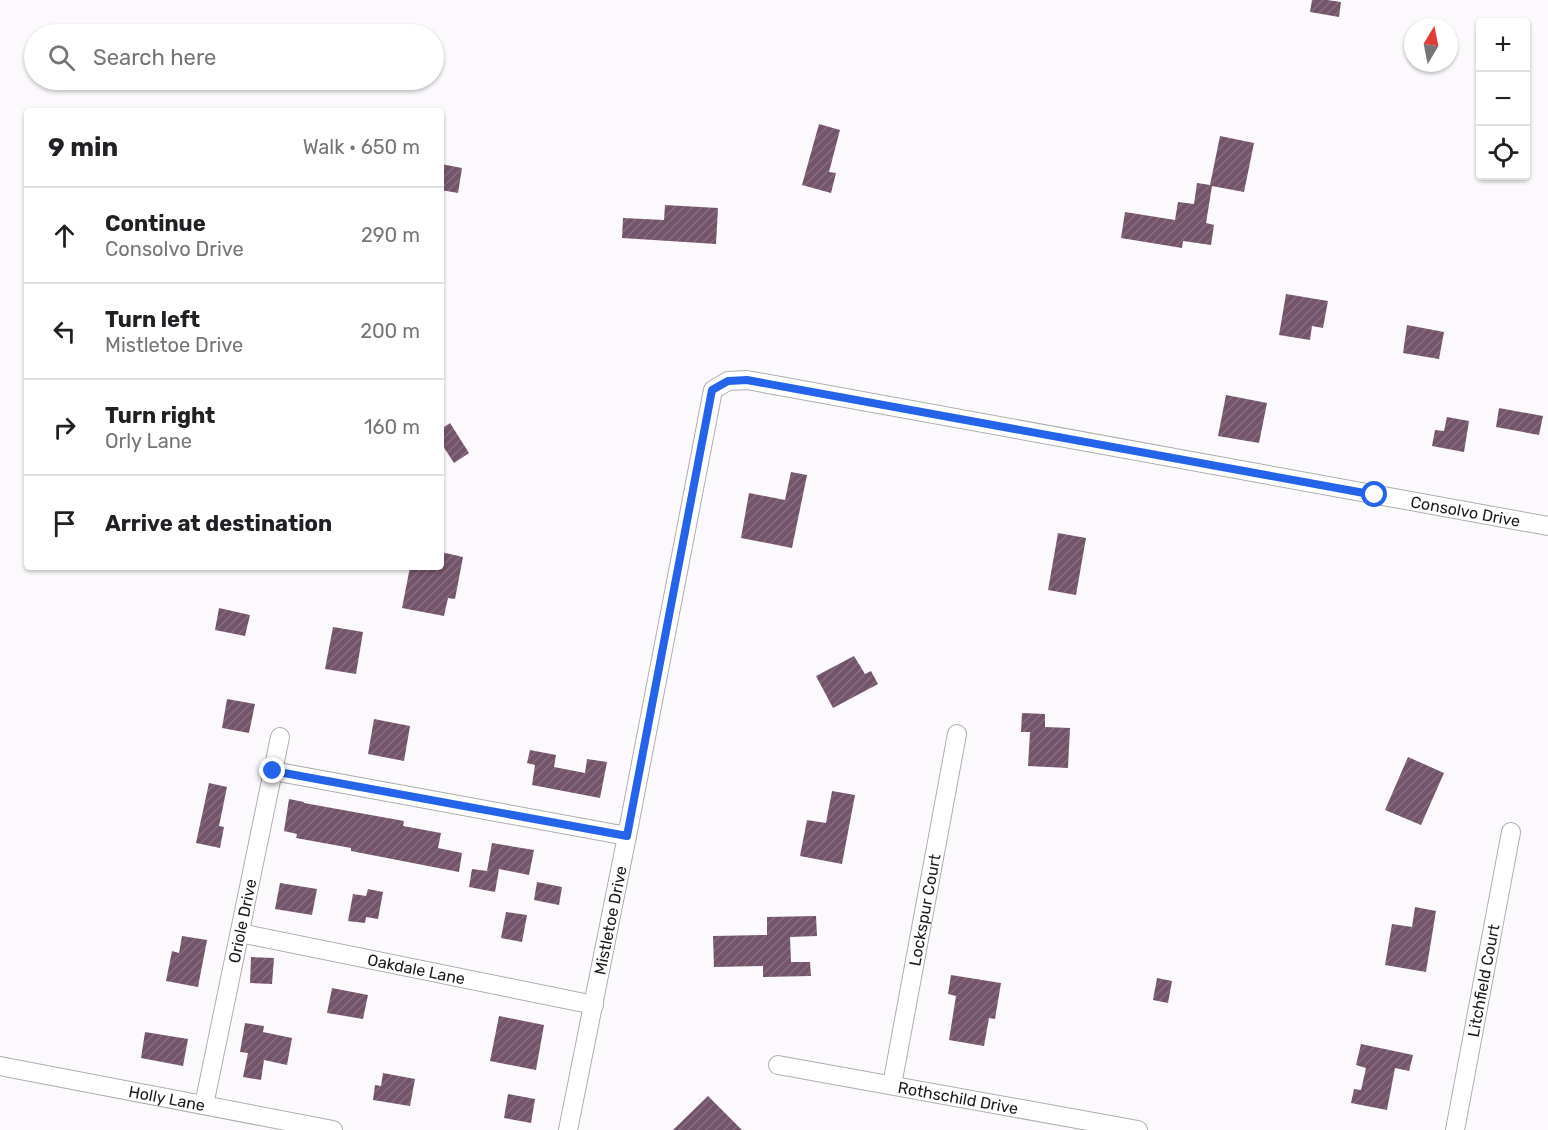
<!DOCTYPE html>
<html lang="en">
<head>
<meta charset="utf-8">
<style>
  :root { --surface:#fff; --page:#f2f2f2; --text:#202124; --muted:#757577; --line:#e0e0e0 }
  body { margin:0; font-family:Rubik,sans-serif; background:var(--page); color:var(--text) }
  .controls { position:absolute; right:18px; top:18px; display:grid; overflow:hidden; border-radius:6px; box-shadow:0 2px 4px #0004 }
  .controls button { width:54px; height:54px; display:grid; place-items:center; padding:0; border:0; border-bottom:2px solid var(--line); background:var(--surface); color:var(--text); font:30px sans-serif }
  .compass { position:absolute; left:1404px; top:18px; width:54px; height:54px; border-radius:50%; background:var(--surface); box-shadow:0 2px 4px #0004; rotate:10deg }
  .stop { position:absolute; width:18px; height:18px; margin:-14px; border:4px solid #2563eb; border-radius:50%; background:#fff }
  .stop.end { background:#2563eb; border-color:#fff; box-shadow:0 2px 6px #0008 }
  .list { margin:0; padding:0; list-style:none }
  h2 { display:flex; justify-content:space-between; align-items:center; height:78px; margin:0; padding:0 24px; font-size:26px }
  h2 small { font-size:20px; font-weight:400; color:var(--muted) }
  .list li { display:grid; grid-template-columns:39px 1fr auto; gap:18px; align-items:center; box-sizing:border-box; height:96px; padding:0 24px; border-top:2px solid var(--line) }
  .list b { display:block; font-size:22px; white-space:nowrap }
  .list p { margin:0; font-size:20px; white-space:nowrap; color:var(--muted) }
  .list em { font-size:20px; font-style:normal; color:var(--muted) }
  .icon { flex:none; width:33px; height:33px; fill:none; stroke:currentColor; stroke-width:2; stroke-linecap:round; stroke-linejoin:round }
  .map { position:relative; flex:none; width:1548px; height:1130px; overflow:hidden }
  .search { position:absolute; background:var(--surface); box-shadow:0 2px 4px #0004; left:24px; top:24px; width:420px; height:66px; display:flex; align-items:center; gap:15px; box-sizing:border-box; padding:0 21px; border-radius:33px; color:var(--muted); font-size:22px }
  .panel { position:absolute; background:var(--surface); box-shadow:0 2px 4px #0004; left:24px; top:108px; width:420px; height:462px; border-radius:6px }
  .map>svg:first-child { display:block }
</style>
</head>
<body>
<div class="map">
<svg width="1548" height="1130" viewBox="0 0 1548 1130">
  <defs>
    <pattern id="building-hatch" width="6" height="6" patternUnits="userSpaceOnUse" patternTransform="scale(1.5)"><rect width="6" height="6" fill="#73546a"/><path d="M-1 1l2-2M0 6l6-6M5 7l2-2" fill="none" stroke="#856e7e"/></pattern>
  </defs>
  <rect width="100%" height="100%" fill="#fbf9fc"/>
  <path fill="url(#building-hatch)" d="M1312,0H1327L1341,2L1339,17L1310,12Z
    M819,124L840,130L829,172L836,173L831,193L802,185Z
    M1220,136L1254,143L1244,192L1212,186L1206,223L1214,225L1211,245L1183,241L1182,248L1121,238L1125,212L1175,220L1178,202L1194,204L1197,183L1210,185Z
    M441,164L462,168L458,193L441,190Z
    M665,205L718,208L716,244L622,238L623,218L664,220Z
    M1286,294L1328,301L1323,328L1312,326L1310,340L1279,335Z
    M1407,325L1444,332L1439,359L1403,353Z
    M1226,395L1267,403L1259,443L1218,436Z
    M1499,408L1543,416L1539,435L1496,427Z
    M1447,417L1469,421L1464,452L1432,446L1435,430L1444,431Z
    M450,423L469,453L454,463L441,443V429Z
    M791,472L807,475L792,548L741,538L749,493L785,500Z
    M1058,533L1086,538L1076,595L1048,590Z
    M441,552L463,557L455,599L448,598L444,616L402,608L410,567H441Z
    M219,608L250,615L245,636L215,630Z
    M333,627L363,632L356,674L325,669Z
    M854,656L865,674L871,671L878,684L833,708L816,676Z
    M227,699L255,704L249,733L222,728Z
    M1022,713L1045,714V727L1070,728L1068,768L1028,766L1030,732H1021Z
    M374,719L410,726L404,761L368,754Z
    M530,750L556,755L554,767L585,773L587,759L607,762L600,798L532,785L535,765L527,763Z
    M1408,757L1444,773L1421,825L1385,810Z
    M209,783L227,787L219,826L224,827L220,848L196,843Z
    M832,791L855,795L842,864L800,856L807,820L826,823Z
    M289,799L304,802V803L404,821L403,826L441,833L438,848L462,853L459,872L351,851V848L296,838L297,834L284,831Z
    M492,843L534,850L529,875L499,869L495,892L469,887L472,869L487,871Z
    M537,882L562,887L559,905L534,900Z
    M280,883L317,889L312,915L275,909Z
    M368,889L383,892L378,919L366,917L365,923L348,921L353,894L366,896Z
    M1415,907L1436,911L1426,972L1385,965L1392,924L1412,927Z
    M506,912L527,915L522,942L501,938Z
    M816,916L817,936L790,937L791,962H810L811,976L763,977V966L714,967L713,936L767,935V917Z
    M182,936L207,940L198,987L166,981L172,951L179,953Z
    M251,957L274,958L272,984L250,983Z
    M951,975L1001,983L995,1019L989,1018L984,1046L949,1040L956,996L948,994Z
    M1157,978L1172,981L1168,1003L1153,1000Z
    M332,988L368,995L363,1019L327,1013Z
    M499,1016L544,1025L536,1070L490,1061Z
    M245,1023L264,1026L263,1032L292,1038L287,1065L264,1060L261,1080L243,1077L248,1053L240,1052Z
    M145,1032L188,1039L183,1066L141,1058Z
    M1361,1044L1413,1055L1409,1071L1395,1068L1387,1110L1351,1103L1354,1089L1361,1090L1366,1068L1356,1065Z
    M383,1073L415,1079L410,1106L373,1100L375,1085L381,1086Z
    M508,1094L535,1099L531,1123L504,1118Z
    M708,1096L742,1130H673Z"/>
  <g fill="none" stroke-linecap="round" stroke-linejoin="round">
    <defs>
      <g id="street">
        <path d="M273,771L627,836"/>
        <path id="s1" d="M240,933L594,1005"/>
        <path id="s2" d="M778,1065L1138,1130"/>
        <path id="s3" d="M0,1066L333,1130"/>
        <path id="s4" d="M892,1085L957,734"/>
        <path id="s5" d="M204,1105L280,737"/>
        <path id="s6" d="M568,1130L627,836L713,390L728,381L747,380L1548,526"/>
        <path id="s7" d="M1455,1130L1511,832"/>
      </g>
    </defs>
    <use href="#street" stroke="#aeadb0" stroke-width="20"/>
    <use href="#street" stroke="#fff" stroke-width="18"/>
  </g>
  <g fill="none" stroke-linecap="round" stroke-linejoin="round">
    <path stroke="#2563eb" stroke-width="8" d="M273,771L627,836L712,390L728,381L747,380L1375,495"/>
  </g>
  <g text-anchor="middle" stroke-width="6" stroke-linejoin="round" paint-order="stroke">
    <g font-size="16" fill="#1c1b1c" stroke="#fff">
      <text dy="6" stroke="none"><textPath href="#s6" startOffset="1521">Consolvo Drive</textPath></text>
      <text dy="6" stroke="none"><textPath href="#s4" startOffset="178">Lockspur Court</textPath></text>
      <text dy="6" stroke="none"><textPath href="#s6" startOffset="214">Mistletoe Drive</textPath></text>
      <text dy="6" stroke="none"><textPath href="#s5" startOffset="188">Oriole Drive</textPath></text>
      <text dy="6" stroke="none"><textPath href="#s1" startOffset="180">Oakdale Lane</textPath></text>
      <text dy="6" stroke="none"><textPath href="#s7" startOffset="152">Litchfield Court</textPath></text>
      <text dy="6" stroke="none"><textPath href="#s2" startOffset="183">Rothschild Drive</textPath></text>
      <text dy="6" stroke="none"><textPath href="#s3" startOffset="170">Holly Lane</textPath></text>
    </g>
  </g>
</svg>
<div class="controls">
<button>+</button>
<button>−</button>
<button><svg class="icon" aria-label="locate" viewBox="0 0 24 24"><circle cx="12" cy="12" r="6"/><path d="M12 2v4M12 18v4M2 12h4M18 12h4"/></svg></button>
</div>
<svg class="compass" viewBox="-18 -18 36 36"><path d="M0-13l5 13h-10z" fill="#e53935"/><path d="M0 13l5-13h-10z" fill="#757577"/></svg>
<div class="stop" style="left:1375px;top:495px"></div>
<div class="stop end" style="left:273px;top:771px"></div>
<div class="search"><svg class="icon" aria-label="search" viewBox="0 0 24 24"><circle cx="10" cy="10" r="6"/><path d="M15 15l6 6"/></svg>Search here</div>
<section class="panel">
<h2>9 min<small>Walk · 650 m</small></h2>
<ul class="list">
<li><svg class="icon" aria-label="ahead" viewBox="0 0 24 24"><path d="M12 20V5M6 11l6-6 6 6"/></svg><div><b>Continue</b><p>Consolvo Drive</p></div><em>290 m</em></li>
<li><svg class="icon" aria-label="left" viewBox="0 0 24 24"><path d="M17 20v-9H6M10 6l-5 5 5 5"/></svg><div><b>Turn left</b><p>Mistletoe Drive</p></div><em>200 m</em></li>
<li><svg class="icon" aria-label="right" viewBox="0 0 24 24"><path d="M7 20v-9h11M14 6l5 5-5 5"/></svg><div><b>Turn right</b><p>Orly Lane</p></div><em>160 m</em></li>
<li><svg class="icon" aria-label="arrive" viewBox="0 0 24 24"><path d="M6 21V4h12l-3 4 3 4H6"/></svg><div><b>Arrive at destination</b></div></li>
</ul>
</section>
</div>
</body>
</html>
